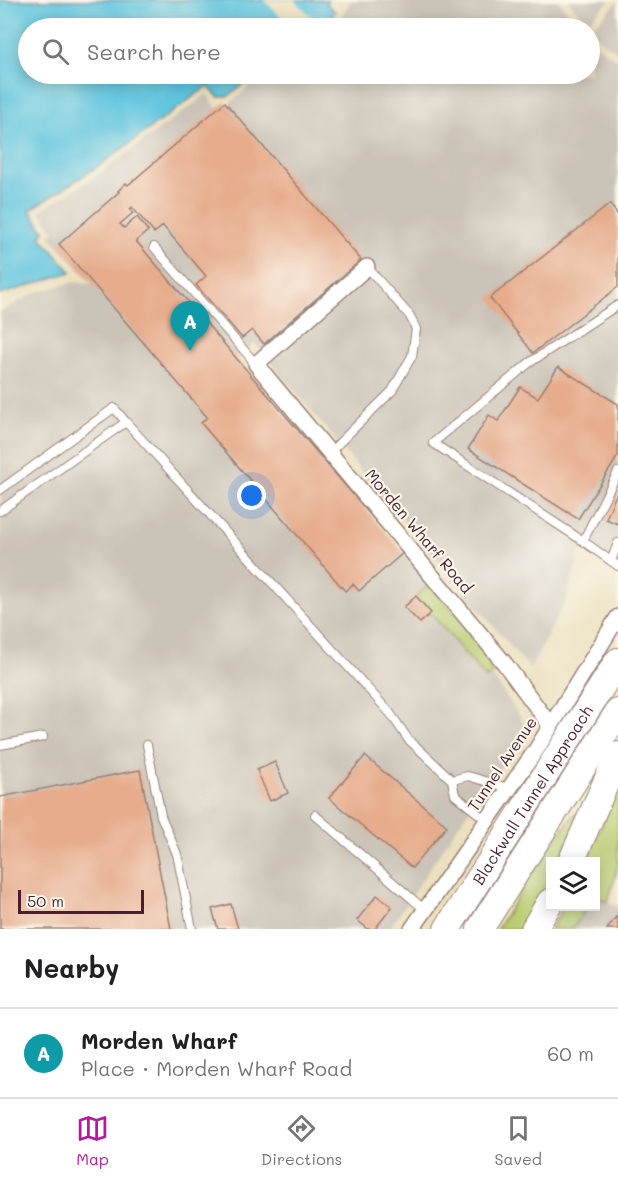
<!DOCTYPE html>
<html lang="en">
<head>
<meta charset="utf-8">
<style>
  :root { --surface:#fff; --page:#f6f6f6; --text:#202124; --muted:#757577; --line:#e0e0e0; --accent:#b5179e }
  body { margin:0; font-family:Mali,sans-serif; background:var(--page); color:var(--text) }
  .controls { position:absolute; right:18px; bottom:18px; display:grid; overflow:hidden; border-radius:0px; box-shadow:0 3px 15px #0003 }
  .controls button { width:54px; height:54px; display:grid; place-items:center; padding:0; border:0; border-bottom:2px solid var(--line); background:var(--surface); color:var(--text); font:30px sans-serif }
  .scale { position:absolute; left:18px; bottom:15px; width:126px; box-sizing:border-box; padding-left:6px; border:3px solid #4a1f2b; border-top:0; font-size:16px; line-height:21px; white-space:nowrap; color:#4a1f2b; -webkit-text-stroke:4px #fbf7ec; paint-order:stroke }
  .you { position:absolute; left:252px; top:496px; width:21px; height:21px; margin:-15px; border:4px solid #fff; border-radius:50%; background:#1a73e8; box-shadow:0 0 0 9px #1a73e833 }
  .badge { display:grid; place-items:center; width:39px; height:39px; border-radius:50%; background:var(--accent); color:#fff; font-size:20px; font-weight:700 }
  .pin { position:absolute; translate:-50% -50px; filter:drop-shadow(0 2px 3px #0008) }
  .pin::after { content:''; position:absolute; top:32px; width:21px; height:18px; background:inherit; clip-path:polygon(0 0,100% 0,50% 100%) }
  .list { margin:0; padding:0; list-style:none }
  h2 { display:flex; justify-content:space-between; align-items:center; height:78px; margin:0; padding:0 24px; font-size:26px }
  h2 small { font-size:20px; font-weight:400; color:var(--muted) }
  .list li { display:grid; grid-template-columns:39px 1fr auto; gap:18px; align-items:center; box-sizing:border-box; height:90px; padding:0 24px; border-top:2px solid var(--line) }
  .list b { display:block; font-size:22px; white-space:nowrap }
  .list p { margin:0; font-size:20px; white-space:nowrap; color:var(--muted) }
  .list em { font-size:20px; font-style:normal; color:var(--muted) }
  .icon { flex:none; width:33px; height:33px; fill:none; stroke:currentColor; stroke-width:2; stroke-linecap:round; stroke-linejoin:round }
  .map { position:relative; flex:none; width:618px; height:929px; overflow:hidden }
  .search { position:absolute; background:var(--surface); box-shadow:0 3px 15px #0003; left:18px; right:18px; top:18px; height:66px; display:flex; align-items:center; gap:15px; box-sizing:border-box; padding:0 21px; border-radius:33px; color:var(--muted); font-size:22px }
  .sheet { height:168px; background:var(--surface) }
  nav { display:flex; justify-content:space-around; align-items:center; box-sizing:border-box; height:84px; border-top:2px solid var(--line); background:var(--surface); font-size:16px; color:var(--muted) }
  nav a { display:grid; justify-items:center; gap:3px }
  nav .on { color:var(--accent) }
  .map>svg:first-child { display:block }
</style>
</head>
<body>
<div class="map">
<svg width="618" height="929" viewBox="0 0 618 929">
  <rect width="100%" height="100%" fill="#fbf7ec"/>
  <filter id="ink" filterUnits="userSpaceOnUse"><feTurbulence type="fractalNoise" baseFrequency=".0167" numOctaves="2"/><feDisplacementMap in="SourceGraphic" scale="12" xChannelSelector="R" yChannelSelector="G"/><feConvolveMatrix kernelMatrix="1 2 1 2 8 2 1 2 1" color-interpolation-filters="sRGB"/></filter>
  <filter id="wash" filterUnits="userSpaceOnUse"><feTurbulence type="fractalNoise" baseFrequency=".008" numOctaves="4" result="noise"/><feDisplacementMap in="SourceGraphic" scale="24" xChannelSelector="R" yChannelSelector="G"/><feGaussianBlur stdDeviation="1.35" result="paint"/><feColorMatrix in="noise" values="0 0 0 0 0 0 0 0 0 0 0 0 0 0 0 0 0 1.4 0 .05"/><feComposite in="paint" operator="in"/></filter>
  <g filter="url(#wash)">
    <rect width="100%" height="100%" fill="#ece0be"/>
    <path fill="#cac3b8" d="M351,0H557L582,28H335Z
      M568,0H610L587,23Z
      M618,2V52L604,43L591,28Z
      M590,38L596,45L618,60V567L615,574L581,548L566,600L530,669L351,459L255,343L236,358L430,584L416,596L486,678L491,674L521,718L526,732L463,818L389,929H0V310L2,311L37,292L74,282L92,284L50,236L55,231L40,211L101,173L207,94L217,108L225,102L228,105L265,74H590Z
      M596,897L618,906V929H571L578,922L586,907L596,906Z"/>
    <path fill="#b8cc70" stroke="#81764e" stroke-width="1.5" d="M430,584L500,668L486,678L416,596Z
      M618,786V866L608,902L596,897V862H586Z
      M575,814L577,819L559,861L550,862V878L521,929H497L550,845Z
      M564,907H586L578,922L571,929H550Z"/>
    <path fill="#61c6df" stroke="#567285" stroke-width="1.5" d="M0,0H328L326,3L335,12L323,28L319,25L315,28H28V74H254L229,96L218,97L208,86L100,165L30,210L44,231L40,236L71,272L0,295Z"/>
    <path fill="#ece0be" d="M264,0H294L319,24L315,28H292Z"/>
    <g id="blocks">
      <path fill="#e6ac8b" d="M225,102L361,260L264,344L252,330L242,338L196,285L206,276L163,226L154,233L132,207L130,209L133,213L120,224L124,228L137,217L148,231L136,241L403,553L359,591L353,584L345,591L201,423L207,417L59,244L119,192L118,191L126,183L128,185Z
        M610,204L618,215V287L533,353L490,298Z
        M558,367L618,404V456L578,519L468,449L489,415L498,421L520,387L538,398Z
        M618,490V524L606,519Z
        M416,596L431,613L420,623L404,607Z
        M365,756L447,826L412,868L329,798Z
        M275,762L288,793L270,801L257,770Z
        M140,770L171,929H0V797Z
        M377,895L392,907L375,929H368L357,920Z
        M231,904L238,929H218L212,909Z
        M616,917L618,919V929H607Z"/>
    </g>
  </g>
  <g filter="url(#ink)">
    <use href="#blocks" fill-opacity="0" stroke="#9b8074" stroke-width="1.5"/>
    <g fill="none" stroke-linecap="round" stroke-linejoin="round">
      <defs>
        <path id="service" d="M154,247L256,364
          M618,305L529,363L433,443L583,541L618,566
          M330,452L392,391L412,356L416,329L410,316L367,267
          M0,490L114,408L126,422
          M0,511L126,422L390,713L408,739L452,780L455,795L486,820
          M583,541L618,472
          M611,561L618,543
          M0,745L43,737
          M147,745L161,816L177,854L192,929
          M452,780L468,776L508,788
          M315,815L425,910"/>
        <path id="minor" d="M367,267L256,364L505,664L550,725
          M412,929L536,750L618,617"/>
        <g id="trunk">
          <path d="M571,862L618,755"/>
          <path id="s1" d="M447,929L618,661"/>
          <path d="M480,929L618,712"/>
          <path d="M534,929L550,902"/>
        </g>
      </defs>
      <use href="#service" stroke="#9b8074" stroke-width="10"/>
      <use href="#minor" stroke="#9b8074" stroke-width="18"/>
      <use href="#trunk" stroke="#9b8074" stroke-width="28"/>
      <use href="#service" stroke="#fff" stroke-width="8"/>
      <use href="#minor" stroke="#fff" stroke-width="15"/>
      <use href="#trunk" stroke="#fff" stroke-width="26"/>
    </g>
  </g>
  <g text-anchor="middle" stroke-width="4.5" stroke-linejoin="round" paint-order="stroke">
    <g font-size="16" fill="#4a1f2b" stroke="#fbf7ec">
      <text transform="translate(419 531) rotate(50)" y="6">Morden Wharf Road</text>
      <text transform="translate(502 764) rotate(-56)" y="6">Tunnel Avenue</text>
      <text dy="6" stroke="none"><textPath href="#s1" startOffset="159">Blackwall Tunnel Approach</textPath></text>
    </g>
  </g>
</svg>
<div class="controls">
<button><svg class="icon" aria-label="layers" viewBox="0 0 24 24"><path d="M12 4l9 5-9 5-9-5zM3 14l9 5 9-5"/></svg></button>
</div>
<div class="scale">50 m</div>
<div class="you"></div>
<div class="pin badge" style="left:190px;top:351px;background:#0f9aa8">A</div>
<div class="search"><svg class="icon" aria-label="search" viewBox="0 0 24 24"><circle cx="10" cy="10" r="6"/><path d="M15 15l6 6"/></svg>Search here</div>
</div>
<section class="sheet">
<h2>Nearby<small></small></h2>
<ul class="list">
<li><span class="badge" style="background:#0f9aa8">A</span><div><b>Morden Wharf</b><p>Place · Morden Wharf Road</p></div><em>60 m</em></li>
</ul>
</section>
<nav>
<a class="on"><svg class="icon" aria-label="map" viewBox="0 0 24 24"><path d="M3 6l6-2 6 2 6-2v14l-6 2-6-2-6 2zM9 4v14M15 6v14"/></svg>Map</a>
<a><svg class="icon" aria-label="directions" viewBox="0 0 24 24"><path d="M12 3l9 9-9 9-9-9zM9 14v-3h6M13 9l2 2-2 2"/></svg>Directions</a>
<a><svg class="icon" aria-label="saved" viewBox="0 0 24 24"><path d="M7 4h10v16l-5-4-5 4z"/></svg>Saved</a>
</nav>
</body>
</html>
